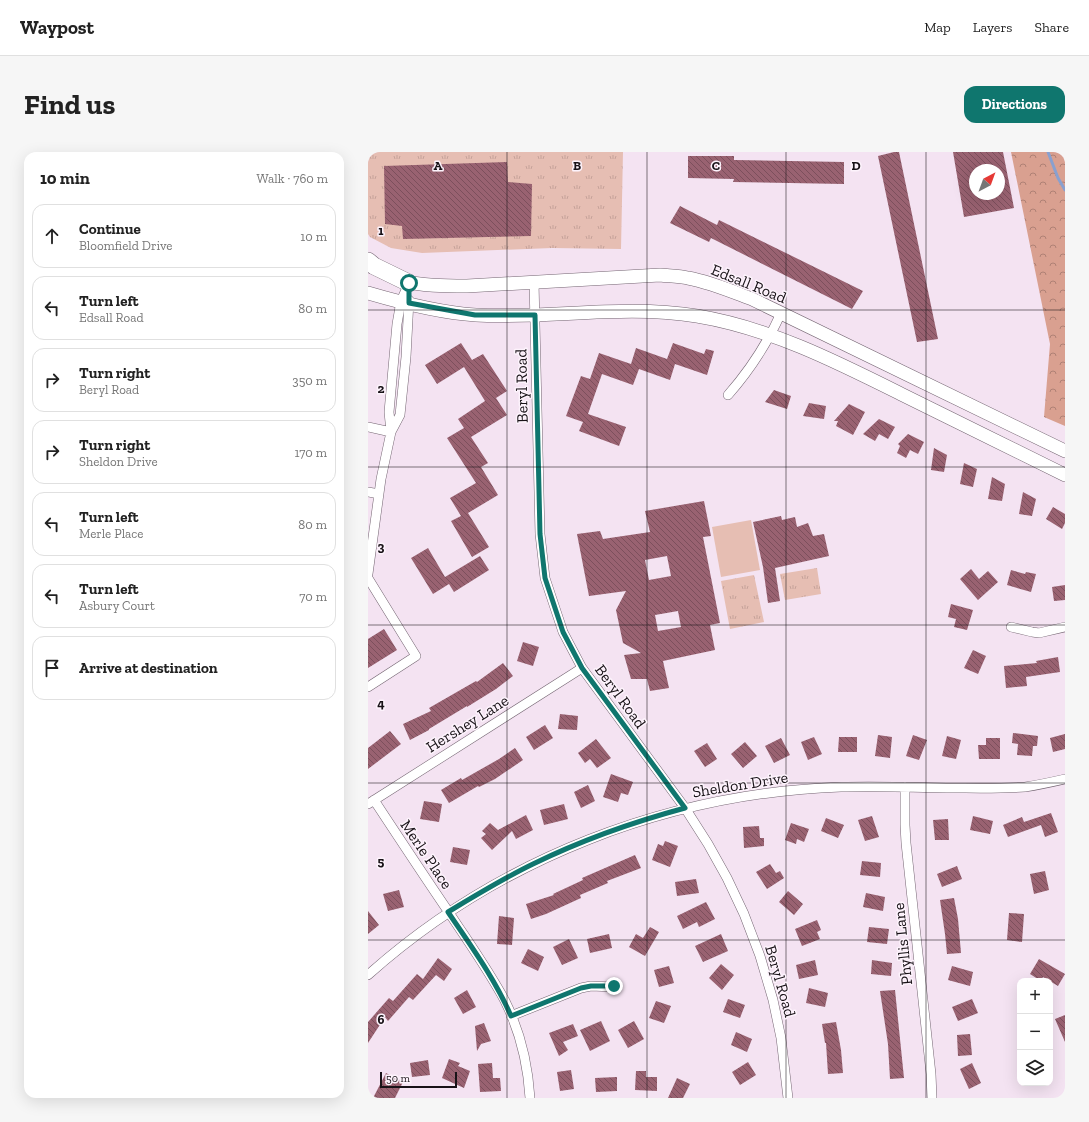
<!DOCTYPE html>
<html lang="en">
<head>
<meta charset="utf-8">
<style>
  :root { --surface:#fff; --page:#f6f6f6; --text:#222; --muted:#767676; --line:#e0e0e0; --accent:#0f766e }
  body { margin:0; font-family:"Zilla Slab",serif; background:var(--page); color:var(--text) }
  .controls { position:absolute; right:12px; bottom:12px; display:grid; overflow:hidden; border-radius:8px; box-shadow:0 4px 16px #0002 }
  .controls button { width:36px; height:36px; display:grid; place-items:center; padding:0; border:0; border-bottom:1px solid var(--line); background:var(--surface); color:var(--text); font:20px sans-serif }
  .compass { position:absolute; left:601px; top:12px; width:36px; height:36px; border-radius:50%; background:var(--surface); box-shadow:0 4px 16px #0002; rotate:41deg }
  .scale { position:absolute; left:12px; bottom:10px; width:77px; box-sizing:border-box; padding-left:4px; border:2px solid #181217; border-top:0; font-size:11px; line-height:14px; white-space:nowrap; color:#181217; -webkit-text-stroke:3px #fdf3fc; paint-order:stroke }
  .stop { position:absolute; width:12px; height:12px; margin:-9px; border:3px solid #0f766e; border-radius:50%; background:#fff }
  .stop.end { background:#0f766e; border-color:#fff; box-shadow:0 1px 4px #0008 }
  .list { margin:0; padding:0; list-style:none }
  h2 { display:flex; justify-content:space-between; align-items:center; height:52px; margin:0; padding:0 16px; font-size:17px }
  h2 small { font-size:13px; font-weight:400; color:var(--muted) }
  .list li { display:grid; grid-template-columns:26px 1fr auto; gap:12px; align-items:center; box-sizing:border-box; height:64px; margin:0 8px 8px; padding:0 8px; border:1px solid var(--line); border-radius:12px }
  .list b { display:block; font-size:15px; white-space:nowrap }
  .list p { margin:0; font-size:13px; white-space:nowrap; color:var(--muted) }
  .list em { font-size:13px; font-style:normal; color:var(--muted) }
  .icon { flex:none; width:22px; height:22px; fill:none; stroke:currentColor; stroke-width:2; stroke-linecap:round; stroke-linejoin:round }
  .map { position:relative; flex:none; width:697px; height:946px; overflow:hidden; border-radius:12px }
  header { display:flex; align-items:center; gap:24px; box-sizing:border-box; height:56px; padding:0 20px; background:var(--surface); border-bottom:1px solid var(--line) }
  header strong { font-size:19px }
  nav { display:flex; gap:22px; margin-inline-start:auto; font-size:14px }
  .intro { display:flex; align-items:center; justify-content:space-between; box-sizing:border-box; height:96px; padding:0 24px }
  h1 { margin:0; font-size:28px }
  .button { padding:10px 18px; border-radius:12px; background:var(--accent); color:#fff; font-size:14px; font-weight:700 }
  main { display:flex; gap:24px; padding:0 24px }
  aside { flex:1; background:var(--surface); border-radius:12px; box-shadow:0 4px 16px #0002 }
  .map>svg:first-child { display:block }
</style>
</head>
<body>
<header>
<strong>Waypost</strong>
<nav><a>Map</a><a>Layers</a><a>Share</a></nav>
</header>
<div class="intro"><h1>Find us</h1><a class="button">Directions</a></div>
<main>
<aside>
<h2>10 min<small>Walk · 760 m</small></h2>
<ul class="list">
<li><svg class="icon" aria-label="ahead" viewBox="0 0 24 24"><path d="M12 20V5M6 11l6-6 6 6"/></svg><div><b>Continue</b><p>Bloomfield Drive</p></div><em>10 m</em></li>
<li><svg class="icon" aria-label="left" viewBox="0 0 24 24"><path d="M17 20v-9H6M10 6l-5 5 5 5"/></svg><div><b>Turn left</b><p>Edsall Road</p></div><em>80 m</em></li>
<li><svg class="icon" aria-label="right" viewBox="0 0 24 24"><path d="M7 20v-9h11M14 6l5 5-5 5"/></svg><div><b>Turn right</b><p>Beryl Road</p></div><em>350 m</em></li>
<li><svg class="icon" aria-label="right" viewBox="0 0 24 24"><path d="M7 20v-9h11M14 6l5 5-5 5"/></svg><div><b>Turn right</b><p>Sheldon Drive</p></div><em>170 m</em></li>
<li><svg class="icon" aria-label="left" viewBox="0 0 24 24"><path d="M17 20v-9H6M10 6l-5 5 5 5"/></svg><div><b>Turn left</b><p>Merle Place</p></div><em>80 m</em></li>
<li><svg class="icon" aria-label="left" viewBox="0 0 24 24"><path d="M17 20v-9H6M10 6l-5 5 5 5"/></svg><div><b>Turn left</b><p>Asbury Court</p></div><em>70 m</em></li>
<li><svg class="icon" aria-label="arrive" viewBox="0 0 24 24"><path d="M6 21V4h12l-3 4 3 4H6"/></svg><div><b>Arrive at destination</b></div></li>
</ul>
</aside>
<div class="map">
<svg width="697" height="946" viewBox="0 0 697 946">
  <defs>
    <pattern id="forest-crowns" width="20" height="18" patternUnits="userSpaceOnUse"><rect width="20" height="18" fill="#d9a090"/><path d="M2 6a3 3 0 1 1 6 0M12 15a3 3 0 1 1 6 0" fill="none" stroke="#af8175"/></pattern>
    <pattern id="park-tufts" width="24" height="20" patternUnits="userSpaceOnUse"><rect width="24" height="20" fill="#e6beb3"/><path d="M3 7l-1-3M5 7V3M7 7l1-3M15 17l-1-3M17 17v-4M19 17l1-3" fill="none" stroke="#c5a299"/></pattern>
    <pattern id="building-back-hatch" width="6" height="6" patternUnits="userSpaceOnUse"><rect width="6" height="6" fill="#996271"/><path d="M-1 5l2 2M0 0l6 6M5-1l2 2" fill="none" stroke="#7c4f5c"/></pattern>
  </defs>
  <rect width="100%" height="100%" fill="#f4e3f2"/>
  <path fill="url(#forest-crowns)" d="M643,0H697V274L676,265L682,192Z"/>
  <path fill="url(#park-tufts)" d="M1,0H255L253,97L184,96L54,101L23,96L2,85L0,82V1Z
    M449,416L453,442L417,448L412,422Z
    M386,423L396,470L362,477L353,429Z"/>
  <path fill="#e6beb3" d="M383,368L392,418L353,425L344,375Z"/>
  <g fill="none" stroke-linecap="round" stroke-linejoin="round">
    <path stroke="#89a0cf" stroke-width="3" d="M680,0L690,26L697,38"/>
  </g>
  <path fill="url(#building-back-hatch)" fill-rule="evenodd" d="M526,0H531L570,187L549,190L510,4Z
    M585,0H635L646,56L596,65ZM607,18H631V42H607Z
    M320,4H366V8L476,10V32L365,30L366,27L320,26Z
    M139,10L140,30L164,32L163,84L35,87L34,74L17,72L16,14Z
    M312,54L349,73L351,68L495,139L484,157L343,86L341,90L302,71Z
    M93,191L104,208L115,202L139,239L128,246L139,263L103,285L120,311L113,315L130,343L100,361L121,395L104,405L83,369L93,364L82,346L108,331L79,286L96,276L90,267L117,249L96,215L69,232L57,213Z
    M305,191L336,202L338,197L346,199L339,223L307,212L302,228L271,217L265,233L234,222L220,262L258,275L251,294L211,279L215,270L198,264L213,224L222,227L231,201L263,212L268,196L299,207Z
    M406,238L423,244L419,257L397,250Z
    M441,251L458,254L456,267L435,264Z
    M481,252L497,260L485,283L468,274L470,269H466Z
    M511,267L527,275L520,287L511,282L507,289L495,282Z
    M540,282L556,290L550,302L542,298L538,306L529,301L532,294L530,292Z
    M566,296L579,303L576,320L563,318Z
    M596,311L609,317L605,335L592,332Z
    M624,325L637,332L634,349L620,347Z
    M655,340L668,347L664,364L651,362Z
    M336,349L343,384L335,385L352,471L342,473L347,498L295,509L301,536L282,539L279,527H263L256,503L273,501L255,491L248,458L258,439L221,444L209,382L232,379L235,387L282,380L277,359ZM299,404L303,424L281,428L277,408ZM310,459L313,475L290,479L287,463Z
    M685,355L697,362V371L694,377L678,367Z
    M413,364L414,368L427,365L429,375L440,371L445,384L456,382L461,404L407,416L412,449L400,451L395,415L385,370Z
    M60,396L77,425L112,404L121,418L86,440L81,432L65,442L43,406Z
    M603,417L611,427L620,419L630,430L610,448L592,427Z
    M643,418L657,422L658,420L668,422L663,440L639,433Z
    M697,433V448L686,449L684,435Z
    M583,452L605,458L599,478L586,475L588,467L580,465Z
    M16,477L29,498L0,516V487Z
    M155,490L171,495L165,514L149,509Z
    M605,498L618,504L610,522L596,516Z
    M690,505L692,520L658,525L659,534L638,536L636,514L669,511L668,509Z
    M135,511L145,524L128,537L99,555V554L61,577V578L42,588L35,572L63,559L61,556L108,529L109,530Z
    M192,562L210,564L209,578L190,577Z
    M177,573L185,586L166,598L158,585Z
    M22,579L33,592L0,617V596Z
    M645,581L670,584L669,594H665L664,604L649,603L650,592L644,591Z
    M697,582V597L685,600L682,586Z
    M510,583L524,585L522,606L507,604Z
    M545,583L559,588L551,608L538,604Z
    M579,584L593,588L588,607L574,604Z
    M446,585L454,602L440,608L433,590Z
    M471,585H489V600H470Z
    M413,586L422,603L406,611L397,594Z
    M618,586H632V607H611L610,593H618Z
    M228,587L243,606L229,616L222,607L217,611L210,601Z
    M377,590L389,604L375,616L363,602Z
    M339,591L349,607L337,615L326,599Z
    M147,596L155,608L127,627L111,635L110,634L81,651L73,638L93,626L94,628L131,607Z
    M243,622L265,630L260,643L253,641L250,650L235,645Z
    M220,633L227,649L213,656L206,640Z
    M56,649L74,652L71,670L52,667Z
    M196,652L200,667L176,673L172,658Z
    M683,661L690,680L677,685L673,673L640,685L635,673L654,665L656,670Z
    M158,663L165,678L148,687L144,679L124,698L113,686L118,682L114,679L122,671L130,678Z
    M504,664L511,685L497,689L490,668Z
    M605,664L625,669L622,682L602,678Z
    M458,666L476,673L470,686L453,679Z
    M580,667L581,688H567L565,668Z
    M423,671L441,677L436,690L429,687L428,692L417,688Z
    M391,674L392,686H396V694L376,696L375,675Z
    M297,689L310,694L302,715L284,708L290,692L295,694Z
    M85,695L102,698L99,713L82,710Z
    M267,703L273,716L239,729L240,731L212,743L213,746L178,762L163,767L158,752L186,743L185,742L215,728L214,726Z
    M494,709L513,711L512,725L492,723Z
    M402,712L408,721L412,719L416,726L399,737L388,720Z
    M589,714L594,727L574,735L569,722Z
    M677,719L681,738L666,742L662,722Z
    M328,727L331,741L309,744L307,730Z
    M31,738L36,755L20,759L15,742Z
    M420,739L435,752L426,763L411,750Z
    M498,741L517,745L515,759L495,755Z
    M586,746L590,767L593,801L579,802L577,782L572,748Z
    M338,750L347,767L331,775L329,770L315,777L309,764Z
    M0,759L11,773L0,782Z
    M641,761L656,762L654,790L639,788Z
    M131,764L146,766L144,793L129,792Z
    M449,768L453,778L449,780L452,787L434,794L427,777Z
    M282,775L291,780L277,804L261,795L268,782L275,786Z
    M501,775L521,777L519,792L499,790Z
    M241,782L244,796L222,801L219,787Z
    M353,782L360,799L335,810L327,794Z
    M201,787L210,806L194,813L185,795Z
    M160,797L176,805L170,819L153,811Z
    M70,806L84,817L76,829L68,823L45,848L41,845L20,869L17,865L0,891V870L21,846L25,849L49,822L55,827Z
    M671,807L697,822L690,834L675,825L673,829L662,822Z
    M447,808L450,823L431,827L428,813Z
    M504,808L524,811L523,824L503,822Z
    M353,812L366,823L354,838L341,826Z
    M301,814L306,831L291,835L286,818Z
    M584,814L605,820L602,834L580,828Z
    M441,836L460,841L457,855L438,851Z
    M99,838L108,855L95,862L86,846Z
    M527,838L536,926L522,927L520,892L512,839Z
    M360,847L377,853L372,866L355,860Z
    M604,847L610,861L590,869L584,855Z
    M288,849L303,854L296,871L281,866Z
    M697,863V890L687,867Z
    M233,869L242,889L222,899L212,878Z
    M266,869L276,887L260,896L250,878Z
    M468,870L473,898L475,921L460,922L458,891H457L454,872Z
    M116,871L123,889L113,892L109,899L107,874Z
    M205,872L210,884L195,890L200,898L191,904L181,881Z
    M368,880L384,887L379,900L363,893Z
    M602,882L604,903L590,904L589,883Z
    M81,907L92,911L90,914L102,919L96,936L74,926Z
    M60,908L62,923L44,925L42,911Z
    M380,910L388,923L372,933L364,920Z
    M124,911L125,926H132L133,939L112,940L110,912Z
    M604,911L613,931L601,937L592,917Z
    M203,918L206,937L192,939L189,920Z
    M268,919H278V925H289V939L267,938Z
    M18,921L35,930L27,946H5Z
    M249,925V939L228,940L227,926Z
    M309,926L322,932L315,946H300Z"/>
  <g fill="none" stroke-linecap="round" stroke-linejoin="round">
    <defs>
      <path id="street" d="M166,130L172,382L177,426L195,480L214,516L317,656L340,692L359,726L376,762L392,804L405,848L413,886L420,946
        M360,243C382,218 399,192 413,161
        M0,275L23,280
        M23,280L32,263L38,205L41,148
        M0,340L11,342
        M0,422L13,327L23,280L21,260L29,172L33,149L41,131
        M0,426L48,504L0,535
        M643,475L664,480L671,481L697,475
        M537,635V673L538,691L563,922L564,946
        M6,648C31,686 56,724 82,762C101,791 121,819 137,849C152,879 160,914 162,946
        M0,652L214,516
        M0,823C130,707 300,641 473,635C508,634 543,635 578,636C604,636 630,637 657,635C670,633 684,630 697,627
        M143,864L213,836L223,834L246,835"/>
      <path id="secondary" d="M32,128C54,134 77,134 99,134L292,123C301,124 311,124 320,126C342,130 363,139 384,147L697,299
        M0,141C34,151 73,161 108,163C182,167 256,152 329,164C402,176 469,210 535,243C589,270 643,296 697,323"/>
      <path id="highway" d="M0,109L6,114L41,131"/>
    </defs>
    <use href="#street" stroke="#746572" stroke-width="10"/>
    <use href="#secondary" stroke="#746572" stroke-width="14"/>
    <use href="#highway" stroke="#746572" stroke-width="18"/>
    <use href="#street" stroke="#fff" stroke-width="9"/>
    <use href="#secondary" stroke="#fff" stroke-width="13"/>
    <use href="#highway" stroke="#fff" stroke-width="17"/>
  </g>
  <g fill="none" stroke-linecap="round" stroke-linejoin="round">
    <path stroke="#0f766e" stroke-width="5" d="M41,131V151L107,163H167L172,382L177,426L195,480L214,516L317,656C265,670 214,688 165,712C136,726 108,743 80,760C103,794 127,827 143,864L213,836L223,834H246"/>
  </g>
  <path fill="none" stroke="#181217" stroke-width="1" stroke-opacity="0.55" d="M139,0V946M279,0V946M418,0V946M558,0V946M0,158H697M0,315H697M0,473H697M0,631H697M0,788H697"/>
  <g text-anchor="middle" stroke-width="3" stroke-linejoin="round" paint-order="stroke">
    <g font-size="16" fill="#181217" stroke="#fdf3fc">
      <text transform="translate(381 131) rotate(22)" y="6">Edsall Road</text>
      <text transform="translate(153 234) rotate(-91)" y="6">Beryl Road</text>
      <text transform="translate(253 544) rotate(54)" y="6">Beryl Road</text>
      <text transform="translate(99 571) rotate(-32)" y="6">Hershey Lane</text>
      <text transform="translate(372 632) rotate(-9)" y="6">Sheldon Drive</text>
      <text transform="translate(59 702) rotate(56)" y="6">Merle Place</text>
      <text transform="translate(534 792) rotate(-96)" y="6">Phyllis Lane</text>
      <text transform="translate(413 829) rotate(74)" y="6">Beryl Road</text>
    </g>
  </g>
  <g font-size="13" text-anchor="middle" font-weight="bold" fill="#181217" stroke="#fdf3fc" stroke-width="3" stroke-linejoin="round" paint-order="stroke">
    <text x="70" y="18">A</text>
    <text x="209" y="18">B</text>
    <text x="348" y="18">C</text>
    <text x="488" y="18">D</text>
    <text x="13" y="83">1</text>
    <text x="13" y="241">2</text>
    <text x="13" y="399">3</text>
    <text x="13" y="556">4</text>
    <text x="13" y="714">5</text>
    <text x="13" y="872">6</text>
  </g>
</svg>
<div class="controls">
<button>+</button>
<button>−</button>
<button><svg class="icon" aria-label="layers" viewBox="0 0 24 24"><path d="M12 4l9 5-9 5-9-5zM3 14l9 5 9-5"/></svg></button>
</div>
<svg class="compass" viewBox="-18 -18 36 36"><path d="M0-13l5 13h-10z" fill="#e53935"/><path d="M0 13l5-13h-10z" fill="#767676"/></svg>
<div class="scale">50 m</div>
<div class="stop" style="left:41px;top:131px"></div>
<div class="stop end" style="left:246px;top:834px"></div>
</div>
</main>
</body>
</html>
